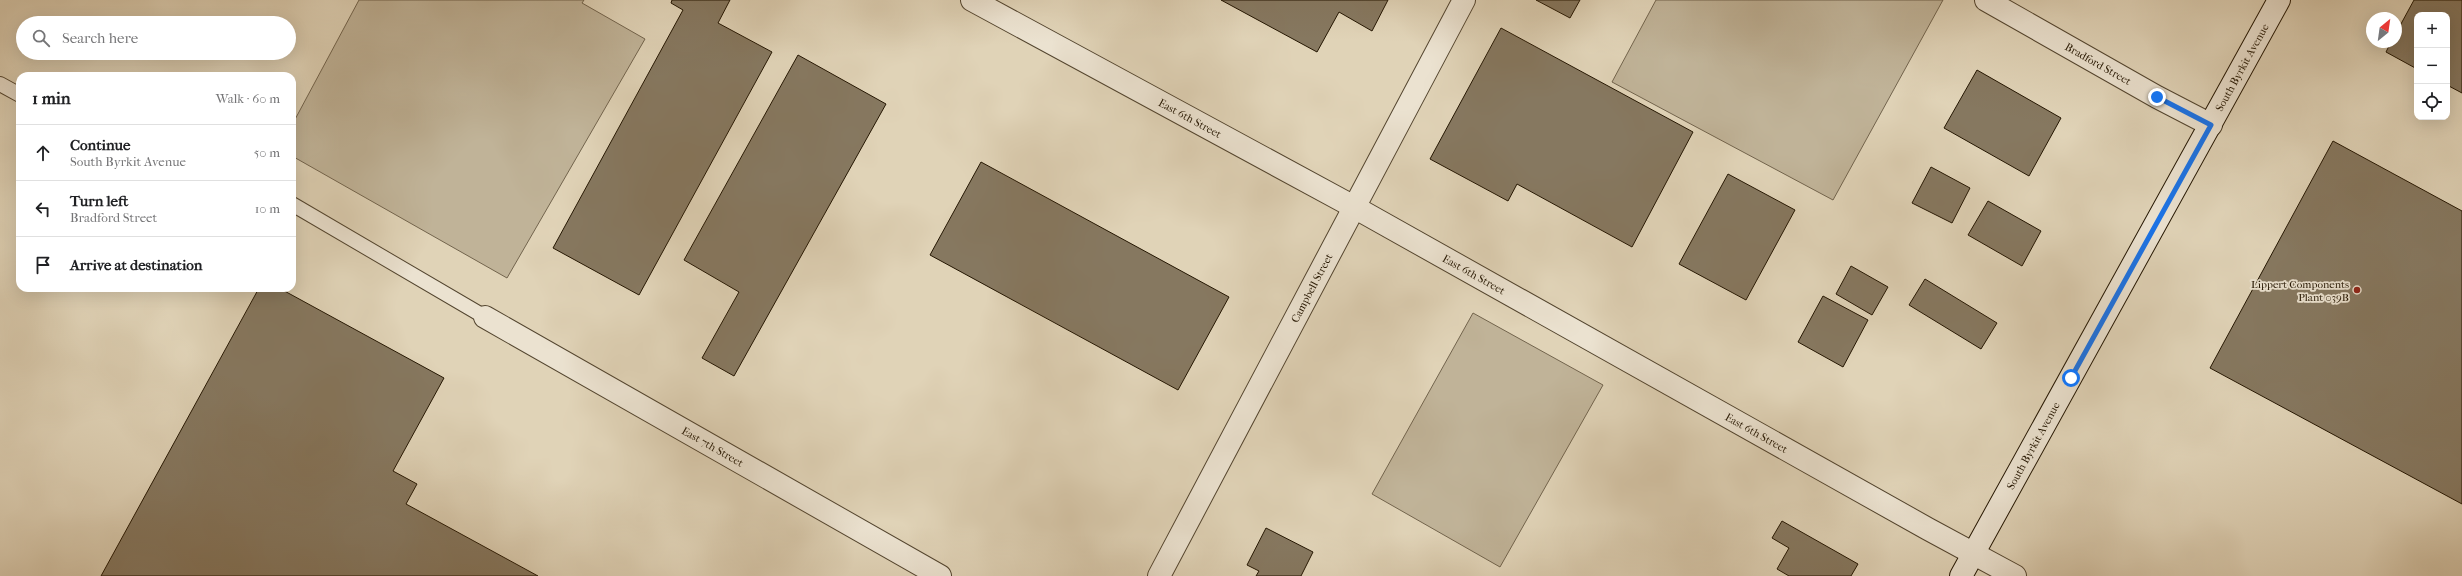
<!DOCTYPE html>
<html lang="en">
<head>
<meta charset="utf-8">
<style>
  :root { --surface:#fff; --page:#f6f6f6; --text:#202124; --muted:#757577; --line:#e0e0e0 }
  body { margin:0; font-family:"IM FELL French Canon",serif; background:var(--page); color:var(--text) }
  .controls { position:absolute; right:12px; top:12px; display:grid; overflow:hidden; border-radius:8px; box-shadow:0 4px 16px #0002 }
  .controls button { width:36px; height:36px; display:grid; place-items:center; padding:0; border:0; border-bottom:1px solid var(--line); background:var(--surface); color:var(--text); font:20px sans-serif }
  .compass { position:absolute; left:2366px; top:12px; width:36px; height:36px; border-radius:50%; background:var(--surface); box-shadow:0 4px 16px #0002; rotate:29deg }
  .stop { position:absolute; width:12px; height:12px; margin:-9px; border:3px solid #1a73e8; border-radius:50%; background:#fff }
  .stop.end { background:#1a73e8; border-color:#fff; box-shadow:0 1px 4px #0008 }
  .list { margin:0; padding:0; list-style:none }
  h2 { display:flex; justify-content:space-between; align-items:center; height:52px; margin:0; padding:0 16px; font-size:17px }
  h2 small { font-size:13px; font-weight:400; color:var(--muted) }
  .list li { display:grid; grid-template-columns:26px 1fr auto; gap:12px; align-items:center; box-sizing:border-box; height:56px; padding:0 16px; border-top:1px solid var(--line) }
  .list b { display:block; font-size:15px; white-space:nowrap }
  .list p { margin:0; font-size:13px; white-space:nowrap; color:var(--muted) }
  .list em { font-size:13px; font-style:normal; color:var(--muted) }
  .icon { flex:none; width:22px; height:22px; fill:none; stroke:currentColor; stroke-width:2; stroke-linecap:round; stroke-linejoin:round }
  .map { position:relative; flex:none; width:2462px; height:576px; overflow:hidden }
  .search { position:absolute; background:var(--surface); box-shadow:0 4px 16px #0002; left:16px; top:16px; width:280px; height:44px; display:flex; align-items:center; gap:10px; box-sizing:border-box; padding:0 14px; border-radius:22px; color:var(--muted); font-size:15px }
  .panel { position:absolute; background:var(--surface); box-shadow:0 4px 16px #0002; left:16px; top:72px; width:280px; height:220px; border-radius:12px }
  .map>svg:first-child { display:block }
</style>
</head>
<body>
<div class="map">
<svg width="2462" height="576" viewBox="0 0 2462 576">
  <rect width="100%" height="100%" fill="#e0d3b7"/>
  <filter id="stains"><feTurbulence type="fractalNoise" baseFrequency=".005" numOctaves="4"/><feColorMatrix values="0 0 0 0 .2 0 0 0 0 .09 0 0 0 0 .02 0 0 0 .5 -.17"/></filter>
  <radialGradient id="worn" r=".72"><stop offset=".6" stop-color="#630" stop-opacity="0"/><stop offset="1" stop-color="#630" stop-opacity=".3"/></radialGradient>
  <path fill="#c0b398" stroke="#72644d" d="M359,0H584L582,3L645,39L507,278L292,156V125Z
    M1656,0H1943L1833,200L1612,82Z
    M1473,313L1603,385L1500,567L1372,494Z"/>
  <path fill="#867860" stroke="#241602" d="M672,0H730L718,23L772,52L639,295L553,248L683,10L671,3Z
    M1221,0H1388L1372,31L1339,12L1317,52Z
    M1536,0H1580L1570,18Z
    M2414,0H2462V93L2447,85V15H2417V69L2386,52L2391,42H2396V33Z
    M1501,28L1693,132L1632,247L1517,184L1508,201L1430,159Z
    M798,55L886,104L734,376L702,358L739,292L684,260Z
    M1977,70L2061,118L2029,176L1944,128Z
    M2333,141L2462,211V504L2210,368Z
    M981,162L1229,297L1178,390L930,255Z
    M1931,167L1970,188L1952,223L1912,203Z
    M1728,174L1795,210L1746,300L1679,264Z
    M1988,201L2041,231L2022,266L1968,235Z
    M1851,266L1888,287L1872,315L1836,294Z
    M1925,279L1997,323L1981,349L1909,305Z
    M259,288H279L444,378L393,471L417,484L406,504L538,576H101Z
    M1823,296L1868,320L1843,367L1798,342Z
    M1782,521L1858,564L1851,576H1789L1777,569L1789,548L1772,538Z
    M1266,528L1313,552L1301,576H1256L1259,571L1247,565Z"/>
  <g fill="none" stroke-linecap="round" stroke-linejoin="round">
    <defs>
      <path id="lane" d="M0,84L20,95
        M292,204L485,317"/>
      <g id="street">
        <path id="s1" d="M972,0L1354,207L1928,529L2015,576"/>
        <path id="s2" d="M1986,0L2157,97L2211,125"/>
        <path id="s3" d="M485,317L940,576"/>
        <path id="s4" d="M1159,576L1464,0"/>
      </g>
      <g id="secondary">
        <path id="s5" d="M1961,576L2279,0"/>
      </g>
    </defs>
    <use href="#lane" stroke="#53452f" stroke-width="16"/>
    <use href="#street" stroke="#53452f" stroke-width="24"/>
    <use href="#secondary" stroke="#241602" stroke-width="24"/>
    <use href="#lane" stroke="#ebe2d0" stroke-width="14"/>
    <use href="#street" stroke="#ebe2d0" stroke-width="22"/>
    <use href="#secondary" stroke="#ebe2d0" stroke-width="22"/>
  </g>
  <g fill="none" stroke-linecap="round" stroke-linejoin="round">
    <path stroke="#1a73e8" stroke-width="5" d="M2071,378L2211,125L2157,97"/>
  </g>
  <circle fill="#8f2418" stroke="#ebe2d0" stroke-width="1.5" cx="2357" cy="290" r="4"/>
  <g text-anchor="middle" stroke-width="3.5" stroke-linejoin="round" paint-order="stroke">
    <g font-size="11" fill="#241602" stroke="#ebe2d0">
      <text dy="4" stroke="none"><textPath href="#s2" startOffset="129">Bradford Street</textPath></text>
      <text dy="4" stroke="none"><textPath href="#s5" startOffset="581">South Byrkit Avenue</textPath></text>
      <text dy="4" stroke="none"><textPath href="#s1" startOffset="248">East 6th Street</textPath></text>
      <text dy="4" stroke="none"><textPath href="#s1" startOffset="572">East 6th Street</textPath></text>
      <text dy="4" stroke="none"><textPath href="#s4" startOffset="326">Campbell Street</textPath></text>
      <text dy="4" stroke="none"><textPath href="#s1" startOffset="896">East 6th Street</textPath></text>
      <text dy="4" stroke="none"><textPath href="#s5" startOffset="149">South Byrkit Avenue</textPath></text>
      <text dy="4" stroke="none"><textPath href="#s3" startOffset="262">East 7th Street</textPath></text>
    </g>
    <g font-size="11" fill="#241602" stroke="#ebe2d0" text-anchor="end">
      <text x="2349" y="288">Lippert Components<tspan x="2349" dy="13">Plant 039B</tspan></text>
    </g>
  </g>
  <rect width="100%" height="100%" filter="url(#stains)"/>
  <rect width="100%" height="100%" fill="url(#worn)"/>
</svg>
<div class="controls">
<button>+</button>
<button>−</button>
<button><svg class="icon" aria-label="locate" viewBox="0 0 24 24"><circle cx="12" cy="12" r="6"/><path d="M12 2v4M12 18v4M2 12h4M18 12h4"/></svg></button>
</div>
<svg class="compass" viewBox="-18 -18 36 36"><path d="M0-13l5 13h-10z" fill="#e53935"/><path d="M0 13l5-13h-10z" fill="#757577"/></svg>
<div class="stop" style="left:2071px;top:378px"></div>
<div class="stop end" style="left:2157px;top:97px"></div>
<div class="search"><svg class="icon" aria-label="search" viewBox="0 0 24 24"><circle cx="10" cy="10" r="6"/><path d="M15 15l6 6"/></svg>Search here</div>
<section class="panel">
<h2>1 min<small>Walk · 60 m</small></h2>
<ul class="list">
<li><svg class="icon" aria-label="ahead" viewBox="0 0 24 24"><path d="M12 20V5M6 11l6-6 6 6"/></svg><div><b>Continue</b><p>South Byrkit Avenue</p></div><em>50 m</em></li>
<li><svg class="icon" aria-label="left" viewBox="0 0 24 24"><path d="M17 20v-9H6M10 6l-5 5 5 5"/></svg><div><b>Turn left</b><p>Bradford Street</p></div><em>10 m</em></li>
<li><svg class="icon" aria-label="arrive" viewBox="0 0 24 24"><path d="M6 21V4h12l-3 4 3 4H6"/></svg><div><b>Arrive at destination</b></div></li>
</ul>
</section>
</div>
</body>
</html>
